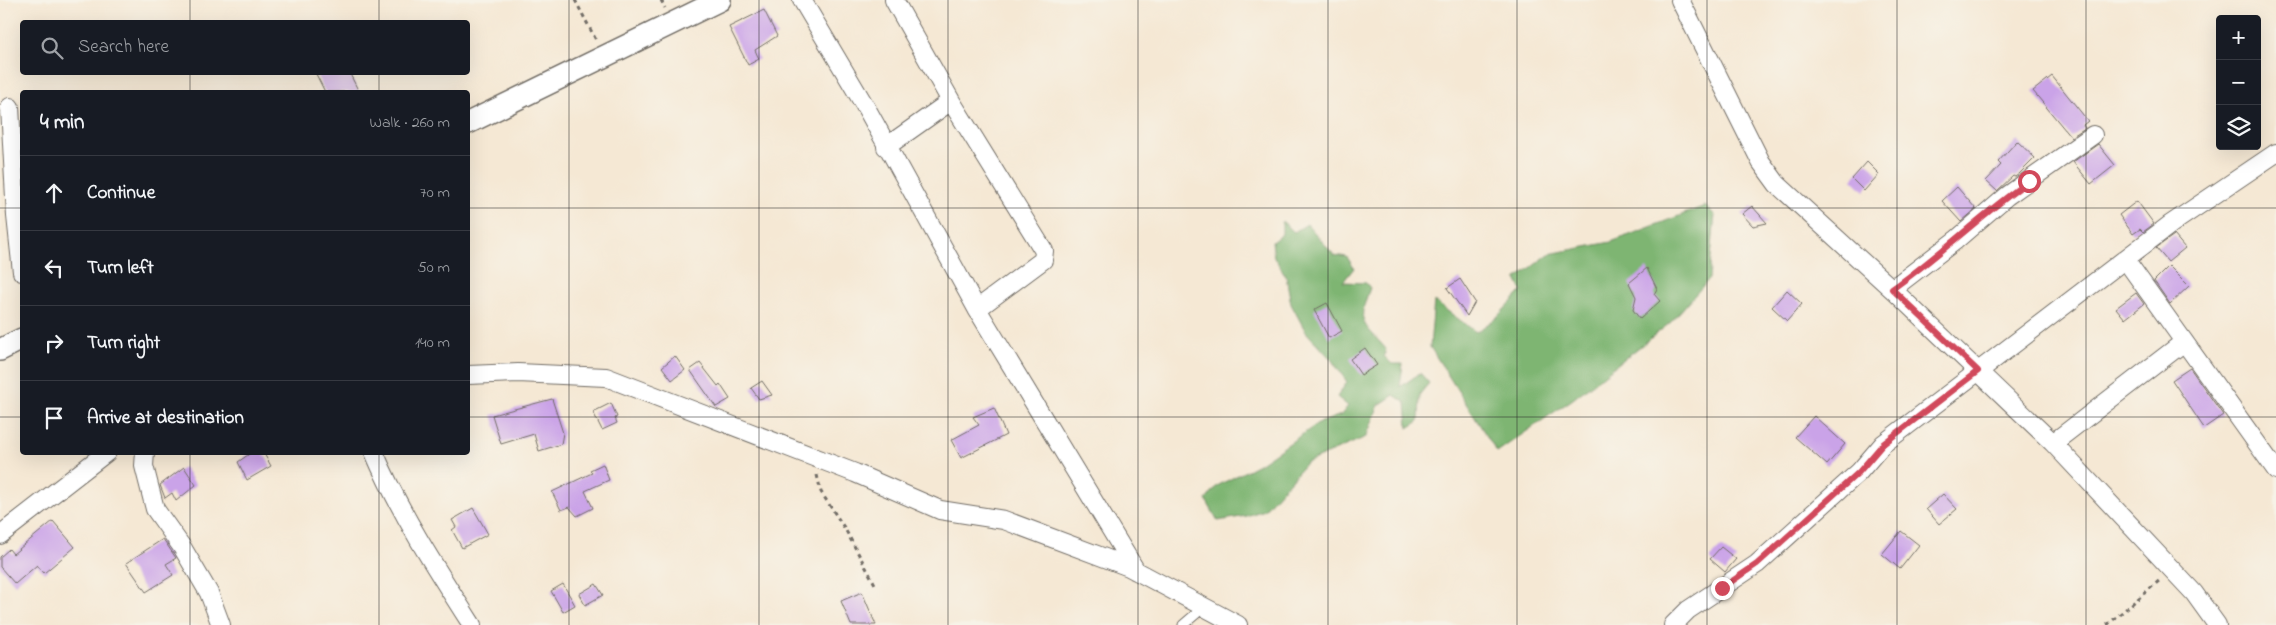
<!DOCTYPE html>
<html lang="en">
<head>
<meta charset="utf-8">
<style>
  :root { --surface:#171b24; --page:#242831; --text:#f1f3f6; --muted:#9ea1a6; --line:#363941 }
  body { margin:0; font-family:"Indie Flower",sans-serif; background:var(--page); color:var(--text) }
  .controls { position:absolute; right:15px; top:15px; display:grid; overflow:hidden; border-radius:5px; box-shadow:0 5px 20px #0002 }
  .controls button { width:45px; height:45px; display:grid; place-items:center; padding:0; border:0; border-bottom:1px solid var(--line); background:var(--surface); color:var(--text); font:25px sans-serif }
  .stop { position:absolute; width:15px; height:15px; margin:-11px; border:4px solid #d1495b; border-radius:50%; background:#fff }
  .stop.end { background:#d1495b; border-color:#fff; box-shadow:0 1px 5px #0008 }
  .list { margin:0; padding:0; list-style:none }
  h2 { display:flex; justify-content:space-between; align-items:center; height:65px; margin:0; padding:0 20px; font-size:21px }
  h2 small { font-size:16px; font-weight:400; color:var(--muted) }
  .list li { display:grid; grid-template-columns:32px 1fr auto; gap:15px; align-items:center; box-sizing:border-box; height:75px; padding:0 20px; border-top:1px solid var(--line) }
  .list b { display:block; font-size:19px; white-space:nowrap }
  .list em { font-size:16px; font-style:normal; color:var(--muted) }
  .icon { flex:none; width:28px; height:28px; fill:none; stroke:currentColor; stroke-width:2; stroke-linecap:round; stroke-linejoin:round }
  .map { position:relative; flex:none; width:2276px; height:625px; overflow:hidden }
  .search { position:absolute; background:var(--surface); box-shadow:0 5px 20px #0002; left:20px; top:20px; width:450px; height:55px; display:flex; align-items:center; gap:12px; box-sizing:border-box; padding:0 18px; border-radius:5px; color:var(--muted); font-size:19px }
  .panel { position:absolute; background:var(--surface); box-shadow:0 5px 20px #0002; left:20px; top:90px; width:450px; height:365px; border-radius:5px }
  .map>svg:first-child { display:block }
</style>
</head>
<body>
<div class="map">
<svg width="2276" height="625" viewBox="0 0 2276 625">
  <rect width="100%" height="100%" fill="#f7f3e8"/>
  <filter id="ink" filterUnits="userSpaceOnUse"><feTurbulence type="fractalNoise" baseFrequency=".02" numOctaves="2"/><feDisplacementMap in="SourceGraphic" scale="10" xChannelSelector="R" yChannelSelector="G"/><feConvolveMatrix kernelMatrix="1 2 1 2 8 2 1 2 1" color-interpolation-filters="sRGB"/></filter>
  <filter id="wash" filterUnits="userSpaceOnUse"><feTurbulence type="fractalNoise" baseFrequency=".0096" numOctaves="4" result="noise"/><feDisplacementMap in="SourceGraphic" scale="20" xChannelSelector="R" yChannelSelector="G"/><feGaussianBlur stdDeviation="1.12" result="paint"/><feColorMatrix in="noise" values="0 0 0 0 0 0 0 0 0 0 0 0 0 0 0 0 0 1.4 0 .05"/><feComposite in="paint" operator="in"/></filter>
  <g filter="url(#wash)">
    <rect width="100%" height="100%" fill="#f5e8d4"/>
    <path fill="#7eb572" stroke="#54704e" d="M1705,206L1715,215L1709,279L1670,323L1573,399L1497,452L1430,347L1434,301L1476,332L1495,319L1522,291L1516,279L1549,254L1611,242Z
      M1282,221L1294,232L1307,224L1334,255L1347,257L1354,268L1343,282L1366,283L1370,288C1356,325 1363,322 1386,349L1384,356L1392,364H1403L1400,387L1420,373L1429,383L1420,394L1419,421L1408,428L1406,403L1394,395L1379,405L1366,437L1306,463L1264,510L1246,516L1218,521L1206,500L1217,486L1259,464L1319,423L1341,415L1348,406L1337,397L1347,382L1331,359L1306,332L1291,304L1286,276L1274,257L1272,242L1282,234Z"/>
    <g id="blocks">
      <path fill="#caa3e8" d="M764,10L777,36L755,50L759,59L748,65L729,27Z
        M315,72H349L359,92H325Z
        M2052,76L2088,121L2083,125L2085,128L2071,137L2033,91Z
        M2017,141L2035,158L2019,174L2015,177L2013,176L1997,191L1986,181L2001,165L1998,162Z
        M2098,144L2115,165L2091,184L2073,162Z
        M1867,162L1879,174L1864,191L1852,179Z
        M1957,187L1976,209L1961,222L1942,201Z
        M2137,201L2154,224L2143,232L2140,229L2133,234L2119,215Z
        M1752,206L1767,223L1753,226L1742,214Z
        M2174,235L2185,248L2168,262L2156,248Z
        M2169,266L2189,286L2170,304L2154,281Z
        M1647,268L1657,289L1654,294L1660,301L1640,319L1633,310L1636,297L1629,283Z
        M1460,279L1475,302L1467,316L1447,288Z
        M1787,290L1802,304L1787,321L1772,307Z
        M2136,293L2144,304L2125,319L2116,308Z
        M1327,303L1342,331L1329,338L1314,310Z
        M1365,348L1377,365L1361,375L1350,359Z
        M675,356L685,370L672,380L662,367Z
        M700,363L718,386L720,384L730,399L716,407L690,370Z
        M2190,368L2223,415L2204,428L2172,380Z
        M762,381L772,395L759,399L751,388Z
        M552,399L563,433L561,444L539,451L534,434L501,444L492,415Z
        M611,403L617,417L615,418L617,423L602,430L593,412Z
        M994,408L1006,435L961,458L951,440L979,425L973,417Z
        M1814,416L1845,444L1827,465L1795,437Z
        M252,452H263L271,466L247,480L238,462Z
        M603,464L609,480L585,491L593,508L577,516L569,507L561,510L552,492L592,473L590,470Z
        M184,467L196,485L176,501L172,493L165,498L160,485Z
        M1943,494L1957,509L1939,524L1926,509Z
        M473,508L488,534L462,548L452,530L456,527L452,520Z
        M53,521L75,547L44,573L37,565L15,584L0,567V557L9,549L13,554Z
        M1901,531L1919,545L1900,569L1882,554Z
        M163,539L176,558L166,564L173,575L146,592L126,563Z
        M1721,547L1736,559L1725,572L1710,559Z
        M563,584L575,605L563,612L551,591Z
        M596,584L603,595L585,605L579,594Z
        M862,592L876,625H851L841,601Z"/>
    </g>
  </g>
  <g filter="url(#ink)">
    <use href="#blocks" fill-opacity="0" stroke="#726d66" stroke-width="1"/>
    <g fill="none" stroke-linecap="round" stroke-linejoin="round">
      <defs>
        <path id="service" d="M1183,625L1204,607"/>
        <path id="minor" d="M802,0L868,111L977,309L1136,571
          M894,0L951,101L1044,251L1043,260L977,309
          M1680,0L1761,162L1777,184L1892,289L2053,443L2194,593L2217,625
          M10,107L16,216L22,272
          M886,147L951,101
          M2125,259L2276,470
          M1892,289L1956,240L2007,196L2093,135
          M468,375L518,373L606,377L855,473L940,510L1004,520L1129,567L1238,625
          M2053,443L2184,342
          M145,452L144,466L155,509L182,547L209,593L221,625
          M374,452C400,513 436,569 472,625
          M0,535L107,452
          M1673,625L1688,610L1757,564L1859,472L1883,444L2171,224L2276,153"/>
        <path id="tertiary" d="M468,123L720,0
          M0,350L22,339"/>
      </defs>
      <use href="#service" stroke="#726d66" stroke-width="11"/>
      <use href="#minor" stroke="#726d66" stroke-width="20"/>
      <use href="#tertiary" stroke="#726d66" stroke-width="24"/>
      <path stroke="#726d66" stroke-width="3" stroke-dasharray="4 4" stroke-linecap="butt" d="M575,0L596,40
        M661,0L665,8
        M817,475L821,492L845,529L876,586
        M2107,625L2160,580"/>
      <use href="#service" stroke="#fff" stroke-width="9"/>
      <use href="#minor" stroke="#fff" stroke-width="18"/>
      <use href="#tertiary" stroke="#fff" stroke-width="21"/>
    </g>
  </g>
  <g fill="none" stroke-linecap="round" stroke-linejoin="round" filter="url(#ink)">
    <path stroke="#d1495b" stroke-width="6" d="M1722,588L1757,564L1859,472L1883,444L1978,371L1892,289C1940,256 1981,214 2029,181"/>
  </g>
  <path fill="none" stroke="#2b2b2b" stroke-width="1" stroke-opacity="0.55" d="M190,0V22M379,0V22M569,0V625M759,0V625M948,0V625M1138,0V625M1328,0V625M1517,0V625M1707,0V625M1897,0V625M2086,0V625M190,72V92M379,72V92M0,208H22M468,208H2276M0,417H22M468,417H2276M190,452V625M379,452V625"/>
</svg>
<div class="controls">
<button>+</button>
<button>−</button>
<button><svg class="icon" aria-label="layers" viewBox="0 0 24 24"><path d="M12 4l9 5-9 5-9-5zM3 14l9 5 9-5"/></svg></button>
</div>
<div class="stop" style="left:2029px;top:181px"></div>
<div class="stop end" style="left:1722px;top:588px"></div>
<div class="search"><svg class="icon" aria-label="search" viewBox="0 0 24 24"><circle cx="10" cy="10" r="6"/><path d="M15 15l6 6"/></svg>Search here</div>
<section class="panel">
<h2>4 min<small>Walk · 260 m</small></h2>
<ul class="list">
<li><svg class="icon" aria-label="ahead" viewBox="0 0 24 24"><path d="M12 20V5M6 11l6-6 6 6"/></svg><div><b>Continue</b></div><em>70 m</em></li>
<li><svg class="icon" aria-label="left" viewBox="0 0 24 24"><path d="M17 20v-9H6M10 6l-5 5 5 5"/></svg><div><b>Turn left</b></div><em>50 m</em></li>
<li><svg class="icon" aria-label="right" viewBox="0 0 24 24"><path d="M7 20v-9h11M14 6l5 5-5 5"/></svg><div><b>Turn right</b></div><em>140 m</em></li>
<li><svg class="icon" aria-label="arrive" viewBox="0 0 24 24"><path d="M6 21V4h12l-3 4 3 4H6"/></svg><div><b>Arrive at destination</b></div></li>
</ul>
</section>
</div>
</body>
</html>
